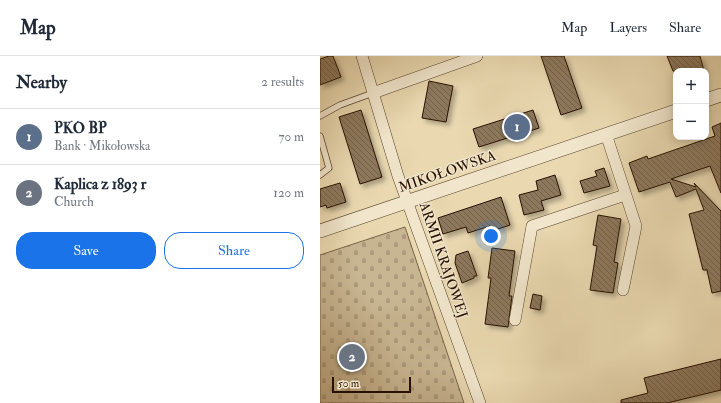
<!DOCTYPE html>
<html lang="en">
<head>
<meta charset="utf-8">
<style>
  :root { --surface:#fff; --page:#f6f6f7; --text:#1f2937; --muted:#747a83; --line:#e0e1e3; --accent:#1a73e8 }
  body { margin:0; font-family:"IM FELL Double Pica",serif; background:var(--page); color:var(--text) }
  .controls { position:absolute; right:12px; top:12px; display:grid; overflow:hidden; border-radius:8px; box-shadow:0 2px 10px #0003 }
  .controls button { width:36px; height:36px; display:grid; place-items:center; padding:0; border:0; border-bottom:1px solid var(--line); background:var(--surface); color:var(--text); font:20px sans-serif }
  .scale { position:absolute; left:12px; bottom:10px; width:79px; box-sizing:border-box; padding-left:4px; border:2px solid #281100; border-top:0; font-size:11px; line-height:14px; white-space:nowrap; color:#281100; -webkit-text-stroke:3px #f1e6cc; paint-order:stroke }
  .you { position:absolute; left:171px; top:180px; width:14px; height:14px; margin:-10px; border:3px solid #fff; border-radius:50%; background:#1a73e8; box-shadow:0 0 0 6px #1a73e833 }
  .badge { display:grid; place-items:center; width:26px; height:26px; border-radius:50%; background:var(--accent); color:#fff; font-size:13px; font-weight:700 }
  .pin { position:absolute; translate:-50% -50%; border:2px solid #fff; box-shadow:0 1px 4px #0006 }
  .list { margin:0; padding:0; list-style:none }
  h2 { display:flex; justify-content:space-between; align-items:center; height:52px; margin:0; padding:0 16px; font-size:17px }
  h2 small { font-size:13px; font-weight:400; color:var(--muted) }
  .list li { display:grid; grid-template-columns:26px 1fr auto; gap:12px; align-items:center; box-sizing:border-box; height:56px; padding:0 16px; border-top:1px solid var(--line) }
  .list b { display:block; font-size:15px; white-space:nowrap }
  .list p { margin:0; font-size:13px; white-space:nowrap; color:var(--muted) }
  .list em { font-size:13px; font-style:normal; color:var(--muted) }
  .actions { display:flex; gap:8px; padding:12px 16px }
  .actions a { flex:1; padding:9px 0; border:1px solid var(--accent); border-radius:16px; text-align:center; font-size:14px; color:var(--accent) }
  .actions .main { background:var(--accent); color:#fff }
  .map { position:relative; flex:none; width:401px; height:347px; overflow:hidden }
  header { display:flex; align-items:center; gap:24px; box-sizing:border-box; height:56px; padding:0 20px; background:var(--surface); border-bottom:1px solid var(--line) }
  header strong { font-size:19px }
  nav { display:flex; gap:22px; margin-inline-start:auto; font-size:14px }
  main { display:flex }
  aside { flex:1; background:var(--surface) }
  .map>svg:first-child { display:block }
</style>
</head>
<body>
<header>
<strong>Map</strong>
<nav><a>Map</a><a>Layers</a><a>Share</a></nav>
</header>
<main>
<aside>
<h2>Nearby<small>2 results</small></h2>
<ul class="list">
<li><span class="badge" style="background:#5c6f8a">1</span><div><b>PKO BP</b><p>Bank · Mikołowska</p></div><em>70 m</em></li>
<li><span class="badge" style="background:#6b7280">2</span><div><b>Kaplica z 1893 r</b><p>Church</p></div><em>120 m</em></li>
</ul>
<div class="actions"><a class="main">Save</a><a>Share</a></div>
</aside>
<div class="map">
<svg width="401" height="347" viewBox="0 0 401 347">
  <defs>
    <pattern id="cemetery-stones" width="16" height="16" patternUnits="userSpaceOnUse"><rect width="16" height="16" fill="#c8b692"/><path d="M2 7V4a2 2 0 0 1 4 0v3zM10 15v-3a2 2 0 0 1 4 0v3z" fill="#ac9b7c"/></pattern>
    <pattern id="building-back-hatch" width="6" height="6" patternUnits="userSpaceOnUse"><rect width="6" height="6" fill="#8c785c"/><path d="M-1 5l2 2M0 0l6 6M5-1l2 2" fill="none" stroke="#72614a"/></pattern>
    <filter id="shadow"><feDropShadow dx="3.5" dy="3.5" stdDeviation="2" flood-color="#0004"/></filter>
  </defs>
  <rect width="100%" height="100%" fill="#e9d8b0"/>
  <filter id="stains"><feTurbulence type="fractalNoise" baseFrequency=".005" numOctaves="4"/><feColorMatrix values="0 0 0 0 .2 0 0 0 0 .09 0 0 0 0 .02 0 0 0 .5 -.17"/></filter>
  <radialGradient id="worn" r=".72"><stop offset=".6" stop-color="#630" stop-opacity="0"/><stop offset="1" stop-color="#630" stop-opacity=".3"/></radialGradient>
  <path fill="url(#cemetery-stones)" stroke="#786449" d="M85,171L144,347H0V199Z"/>
  <path fill="url(#building-back-hatch)" stroke="#281100" filter="url(#shadow)" d="M9,0H13L21,21L0,29V3Z
    M221,0H244L262,52L241,59Z
    M347,0H380L384,15H353Z
    M109,25L133,30L126,66L102,62Z
    M41,54L62,121L40,128L19,61Z
    M213,54L219,72L159,91L153,73Z
    M401,67V137L390,110L351,123L376,131L374,127L401,155V235L392,237L387,214H383L369,158L384,154L376,133L356,141L350,126L319,136L309,107L327,100L328,103L395,80L392,71Z
    M284,112L290,130L264,137L260,125L277,120L275,115Z
    M235,119L241,139L221,145L224,154L204,159L199,139L218,134L216,125Z
    M20,127L26,146L7,152L6,149L0,151V133Z
    M181,141L190,169L172,175L170,170L148,177L146,171L123,178L118,162Z
    M278,159L301,163L294,206L298,207L293,237L270,234L277,190L273,189Z
    M172,192L195,195L189,240H192L188,271L165,268L171,222H168Z
    M148,195L157,220H154V222L142,227L135,207L136,199Z
    M213,238L222,240L220,254L210,252Z
    M34,296L37,304L29,307L26,299Z
    M401,303V334L347,347H301V344L328,337L324,322Z"/>
  <g fill="none" stroke-linecap="round" stroke-linejoin="round">
    <defs>
      <path id="service" d="M0,60L20,49L53,37
        M0,80L9,112L0,119"/>
      <path id="minor" d="M42,0L78,120L160,347
        M53,37L157,0
        M286,78L316,170L303,234
        M195,264L212,170L305,139"/>
      <path id="tertiary" d="M386,44L401,39
        M0,175L356,55"/>
    </defs>
    <use href="#service" stroke="#58432c" stroke-width="7"/>
    <use href="#minor" stroke="#58432c" stroke-width="12"/>
    <use href="#tertiary" stroke="#58432c" stroke-width="14"/>
    <use href="#service" stroke="#f1e6cc" stroke-width="5.5"/>
    <use href="#minor" stroke="#f1e6cc" stroke-width="11"/>
    <use href="#tertiary" stroke="#f1e6cc" stroke-width="13"/>
  </g>
  <g text-anchor="middle" stroke-width="3" stroke-linejoin="round" paint-order="stroke">
    <g font-size="14" fill="#281100" stroke="#f1e6cc">
      <text transform="translate(127 115) rotate(-19)" y="5">MIKOŁOWSKA</text>
      <text transform="translate(124 204) rotate(71)" y="5">ARMII KRAJOWEJ</text>
    </g>
  </g>
  <rect width="100%" height="100%" filter="url(#stains)"/>
  <rect width="100%" height="100%" fill="url(#worn)"/>
</svg>
<div class="controls">
<button>+</button>
<button>−</button>
</div>
<div class="scale">50 m</div>
<div class="you"></div>
<div class="pin badge" style="left:197px;top:71px;background:#5c6f8a">1</div>
<div class="pin badge" style="left:32px;top:301px;background:#6b7280">2</div>
</div>
</main>
</body>
</html>
